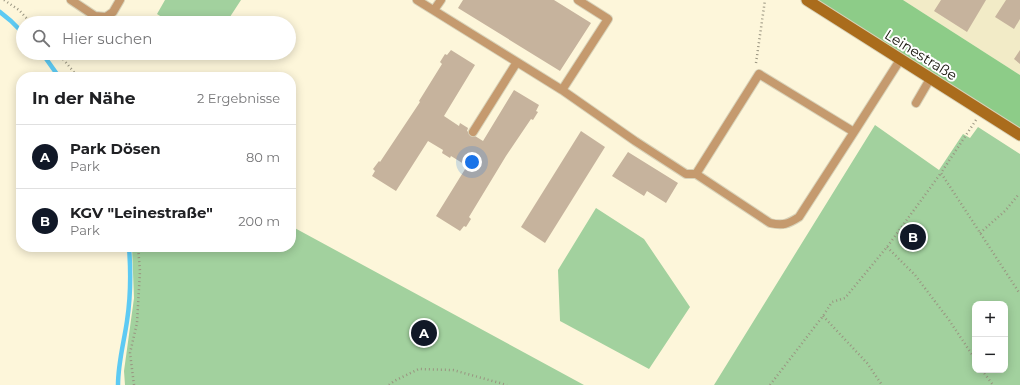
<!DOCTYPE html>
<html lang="de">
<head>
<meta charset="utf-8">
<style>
  :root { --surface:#fff; --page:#f6f6f6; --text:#202124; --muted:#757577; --line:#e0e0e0; --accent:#111827 }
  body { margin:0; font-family:Montserrat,sans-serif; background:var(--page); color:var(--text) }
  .controls { position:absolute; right:12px; bottom:12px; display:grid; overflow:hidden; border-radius:8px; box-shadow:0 2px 10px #0003 }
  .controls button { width:36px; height:36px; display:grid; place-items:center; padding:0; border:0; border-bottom:1px solid var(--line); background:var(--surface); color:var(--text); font:20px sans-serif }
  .you { position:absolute; left:472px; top:162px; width:14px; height:14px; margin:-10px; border:3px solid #fff; border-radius:50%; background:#1a73e8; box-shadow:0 0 0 6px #1a73e833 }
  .badge { display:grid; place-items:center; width:26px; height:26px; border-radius:50%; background:var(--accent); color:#fff; font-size:13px; font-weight:700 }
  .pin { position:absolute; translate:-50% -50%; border:2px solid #fff; box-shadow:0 1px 4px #0006 }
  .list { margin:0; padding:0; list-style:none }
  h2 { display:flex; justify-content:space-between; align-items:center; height:52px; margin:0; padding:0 16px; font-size:17px }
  h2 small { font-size:13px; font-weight:400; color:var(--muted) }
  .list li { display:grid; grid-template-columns:26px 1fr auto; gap:12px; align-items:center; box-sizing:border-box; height:64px; padding:0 16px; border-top:1px solid var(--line) }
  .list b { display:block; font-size:15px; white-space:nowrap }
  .list p { margin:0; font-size:13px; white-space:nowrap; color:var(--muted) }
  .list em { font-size:13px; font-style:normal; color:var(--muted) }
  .icon { flex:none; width:22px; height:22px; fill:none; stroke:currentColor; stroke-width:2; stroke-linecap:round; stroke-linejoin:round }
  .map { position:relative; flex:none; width:1020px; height:385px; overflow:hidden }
  .search { position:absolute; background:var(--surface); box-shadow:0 2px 10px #0003; left:16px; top:16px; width:280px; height:44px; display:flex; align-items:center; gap:10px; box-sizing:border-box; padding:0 14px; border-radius:22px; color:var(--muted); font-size:15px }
  .panel { position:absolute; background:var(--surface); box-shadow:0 2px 10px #0003; left:16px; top:72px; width:280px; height:180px; border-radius:16px }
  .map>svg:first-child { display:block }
</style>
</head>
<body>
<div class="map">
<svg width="1020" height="385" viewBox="0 0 1020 385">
  <rect width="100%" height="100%" fill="#fdf6da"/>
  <path fill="#f2ebc7" d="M903,0H1020V75Z"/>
  <path fill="#a2d19e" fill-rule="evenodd" d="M165,0H241L226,23H171L157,14Z
    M875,125L939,170L963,134L970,138L978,127L1020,154V385H714ZM975,304H1005V370H975Z
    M596,208L644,239L690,307L649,369L560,321L558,270Z
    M291,226L584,385H125L124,371L134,298L132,247H291Z"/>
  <path fill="#8dcc88" d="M807,0H903L1020,75V135Z"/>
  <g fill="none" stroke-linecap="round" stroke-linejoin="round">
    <path stroke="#5dcaf3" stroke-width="4.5" d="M0,12L11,21L23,33
      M42,53L59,77
      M118,385C118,363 124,342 127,321C131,295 131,273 129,247"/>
  </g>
  <path fill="#c6b39d" d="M463,0H554L591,23L560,71L458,8Z
    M941,0H986L967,32L934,11Z
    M1006,0H1020V19L1014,29L995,17Z
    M451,50L475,65L444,116L459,126L460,123L468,128L467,131L483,141L514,90L539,105L536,111L538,112L533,120L531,119L506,156L469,217L471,219L466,227L464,226L460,231L436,216L467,166L451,156L450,158L442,153L443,150L428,141L396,191L372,176L375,171L373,169L379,161L380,162L420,102L419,101L442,64L440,62L445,54L447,55Z
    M1020,50V64L1014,59Z
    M581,131L605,147L545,243L521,227Z
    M628,152L678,183L666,203L647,191L644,196L612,176Z"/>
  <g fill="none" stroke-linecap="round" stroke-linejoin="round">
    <defs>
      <path id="service" d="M71,0L95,16L106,17L113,12L120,0
        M417,0L562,90L635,141L686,174H696
        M434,10L441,0
        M759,74L854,132L799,217C788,224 783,226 770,223L696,174Z
        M562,90L608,19L578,0
        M916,103L930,79
        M473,132L517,62
        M854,132L900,60"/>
      <path id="secondary" d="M807,0L1020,135"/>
    </defs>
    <use href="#service" stroke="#d8d2b9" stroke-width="10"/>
    <use href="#secondary" stroke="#d8d2b9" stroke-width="13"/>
    <path stroke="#999480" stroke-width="2.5" stroke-dasharray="1 3" stroke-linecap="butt" d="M4,0L19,10L31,23
      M58,53L78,77
      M756,63L765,0
      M976,120L941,173L1020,294
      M980,233L1005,211L1019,194
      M887,247L915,275L949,320L975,359
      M823,316L867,363L882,385
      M982,370L993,385
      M134,385L130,353L137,323L140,271L138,247
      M389,385L394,381L419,369L453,370L507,385
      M770,385L823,316L832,302L845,298L887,247L941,173"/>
    <use href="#service" stroke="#c59a6e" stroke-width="8"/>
    <use href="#secondary" stroke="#aa6c1c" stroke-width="11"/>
  </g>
  <g text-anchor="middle" stroke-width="4" stroke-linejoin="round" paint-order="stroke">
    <g font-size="14" fill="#151309" stroke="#fff">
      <text transform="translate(921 55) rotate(32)" y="5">Leinestraße</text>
    </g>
  </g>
</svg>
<div class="controls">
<button>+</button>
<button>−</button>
</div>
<div class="you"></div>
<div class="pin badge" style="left:424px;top:333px">A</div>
<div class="pin badge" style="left:913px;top:237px">B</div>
<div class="search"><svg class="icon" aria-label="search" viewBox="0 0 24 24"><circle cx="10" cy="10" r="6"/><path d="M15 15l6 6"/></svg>Hier suchen</div>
<section class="panel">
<h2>In der Nähe<small>2 Ergebnisse</small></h2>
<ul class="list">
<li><span class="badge">A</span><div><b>Park Dösen</b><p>Park</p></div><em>80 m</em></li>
<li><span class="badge">B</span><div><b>KGV &quot;Leinestraße&quot;</b><p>Park</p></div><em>200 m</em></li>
</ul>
</section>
</div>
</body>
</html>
